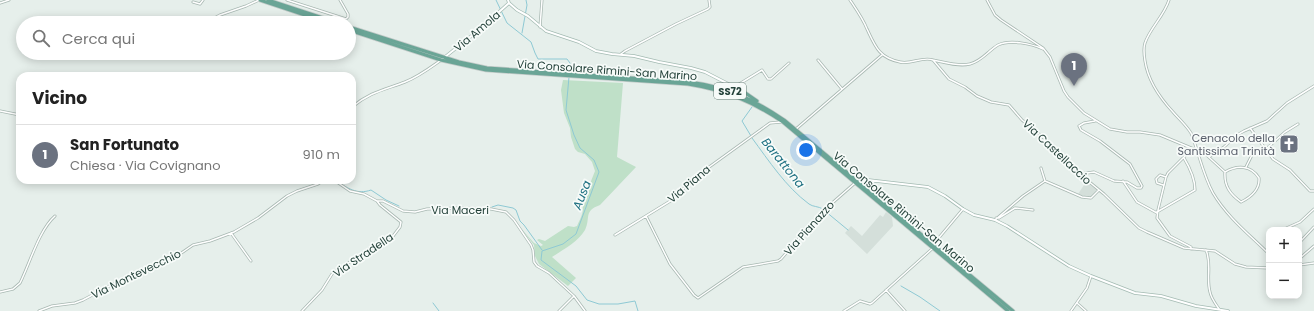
<!DOCTYPE html>
<html lang="it">
<head>
<meta charset="utf-8">
<style>
  :root { --surface:#fff; --page:#f2f2f2; --text:#222; --muted:#767676; --line:#e0e0e0; --accent:#804e3d }
  body { margin:0; font-family:Poppins,sans-serif; background:var(--page); color:var(--text) }
  .controls { position:absolute; right:12px; bottom:12px; display:grid; overflow:hidden; border-radius:8px; box-shadow:0 2px 10px #0003 }
  .controls button { width:36px; height:36px; display:grid; place-items:center; padding:0; border:0; border-bottom:1px solid var(--line); background:var(--surface); color:var(--text); font:20px sans-serif }
  .you { position:absolute; left:806px; top:150px; width:14px; height:14px; margin:-10px; border:3px solid #fff; border-radius:50%; background:#1a73e8; box-shadow:0 0 0 6px #1a73e833 }
  .badge { display:grid; place-items:center; width:26px; height:26px; border-radius:50%; background:var(--accent); color:#fff; font-size:13px; font-weight:700 }
  .pin { position:absolute; translate:-50% -33px; filter:drop-shadow(0 1px 2px #0008) }
  .pin::after { content:''; position:absolute; top:21px; width:14px; height:12px; background:inherit; clip-path:polygon(0 0,100% 0,50% 100%) }
  .list { margin:0; padding:0; list-style:none }
  h2 { display:flex; justify-content:space-between; align-items:center; height:52px; margin:0; padding:0 16px; font-size:17px }
  h2 small { font-size:13px; font-weight:400; color:var(--muted) }
  .list li { display:grid; grid-template-columns:26px 1fr auto; gap:12px; align-items:center; box-sizing:border-box; height:60px; padding:0 16px; border-top:1px solid var(--line) }
  .list b { display:block; font-size:15px; white-space:nowrap }
  .list p { margin:0; font-size:13px; white-space:nowrap; color:var(--muted) }
  .list em { font-size:13px; font-style:normal; color:var(--muted) }
  .icon { flex:none; width:22px; height:22px; fill:none; stroke:currentColor; stroke-width:2; stroke-linecap:round; stroke-linejoin:round }
  .map { position:relative; flex:none; width:1314px; height:311px; overflow:hidden }
  .search { position:absolute; background:var(--surface); box-shadow:0 2px 10px #0003; left:16px; top:16px; width:340px; height:44px; display:flex; align-items:center; gap:10px; box-sizing:border-box; padding:0 14px; border-radius:22px; color:var(--muted); font-size:15px }
  .panel { position:absolute; background:var(--surface); box-shadow:0 2px 10px #0003; left:16px; top:72px; width:340px; height:112px; border-radius:12px }
  .map>svg:first-child { display:block }
</style>
</head>
<body>
<div class="map">
<svg width="1314" height="311" viewBox="0 0 1314 311">
  <rect width="100%" height="100%" fill="#e6efeb"/>
  <path fill="#d4dfda" d="M1086,182L1097,190L1090,198L1078,194Z
    M886,212L892,217L893,226L867,254L845,233L851,226L862,236L880,215L883,217Z"/>
  <path fill="#bfe0c8" d="M563,80L623,83L617,157L636,167L600,205C583,211 591,218 585,230C578,242 564,249 552,257L576,278L568,286L539,264L535,256L534,245L519,226L534,243L541,246L543,245L537,240L539,239L545,241L568,226L574,227L577,226C580,219 585,211 582,204L595,171L592,162L585,154L578,152L575,149L571,137L570,128L564,113L561,90Z"/>
  <g fill="none" stroke-linecap="round" stroke-linejoin="round">
    <path stroke="#8ec9d4" stroke-width="1" d="M496,0L507,23L531,42L535,53L538,59H567L570,63V72
      M522,33L527,5L526,0
      M569,77L566,110L574,135L580,148L594,160L599,172L576,234L563,244L542,251L541,260L576,286L587,300L599,304H618L635,301L638,311
      M751,136L742,121L752,107
      M752,138C769,161 786,187 809,204C813,207 818,206 823,209
      M335,180C347,188 357,195 371,190L386,200L399,206
      M492,207L498,205L513,208L516,210L520,221L524,225L542,250
      M825,211L848,230
      M901,286L920,297L940,311
      M433,303L439,311"/>
    <defs>
      <path id="street" d="M287,0L346,19L348,17V14L340,0
        M850,0C856,9 863,19 867,29C875,46 879,58 900,62C911,65 922,56 933,60L949,79L965,87L977,96L991,102L1009,105L1022,120L1050,143L1071,167L1104,194L1139,228L1147,232L1184,248L1215,251L1235,264L1246,267L1269,268
        M987,0L995,15L1001,20L1043,48L1050,57L1064,91L1068,97L1084,113L1110,129L1127,132H1140L1160,135L1196,150H1201L1225,172C1224,186 1230,194 1241,202C1251,197 1260,190 1259,178C1251,165 1237,165 1225,172
        M1169,0C1164,16 1150,28 1145,43C1143,49 1144,55 1145,61C1148,81 1160,98 1173,112C1179,119 1186,125 1191,133C1199,153 1203,175 1213,193C1227,217 1250,235 1269,254
        M193,2L200,4L203,0
        M0,3L9,0
        M205,23L220,15L246,6L259,0
        M540,27L542,0
        M621,54L625,51L676,24L708,9L710,7L709,0
        M818,60L842,89
        M933,60C944,62 958,67 970,64C982,61 988,51 998,45C1010,39 1032,44 1043,49
        M736,86L762,70L768,79H771L789,63
        M352,107C370,92 384,90 405,82C420,76 431,67 444,58
        M0,111L20,115
        M1250,128L1273,159L1290,170L1310,191H1314
        M796,129L882,55
        M1265,150L1285,132L1298,124
        M1209,157L1224,147L1237,135L1244,131L1267,121L1287,103L1314,86
        M1246,167L1255,149
        M1041,168L1045,181L1082,197L1091,198L1099,190
        M1080,174L1094,172L1114,181L1127,182L1137,188H1141L1142,186L1130,164L1100,141L1081,130L1079,126L1084,123L1095,121
        M334,180L350,191L364,194L377,201H383L403,211L415,212L427,209L461,208L491,209L506,212L514,220L531,245L533,250L534,262L537,266L549,273L574,296L585,311
        M1123,181L1137,202L1157,213
        M1163,185L1157,183L1156,179L1160,175L1166,177
        M1157,212L1195,190C1195,178 1190,168 1184,158
        M646,216L670,264L694,295L698,298L743,267L778,261L781,259L822,212L855,183
        M996,218H999L1015,208L1033,210
        M995,220L1023,196L1045,181
        M1282,230L1300,222L1314,209
        M231,233L251,261
        M615,235L672,200L694,178L770,123L781,122
        M937,240L963,209
        M1299,243L1314,227
        M1191,249V247L1170,236L1157,218L1158,210L1166,177L1168,173L1192,149
        M1206,250C1212,264 1206,278 1210,292C1211,298 1215,303 1219,309
        M1299,259L1314,246
        M1299,265L1314,263
        M886,290L905,311
        M0,292L13,289L20,283C30,263 39,230 55,216
        M1077,303L1086,311
        M39,311L52,306L75,303L83,300L113,284L142,274L177,256L193,245L210,241L234,232L258,218L287,196L297,191L318,184L324,180
        M302,311L322,290L332,274L369,249L390,240L400,227L401,222L380,205L377,201
        M559,311L574,296
        M844,311L860,301L870,304L872,303L933,248
        M1071,311L1087,288L1091,276"/>
      <path id="secondary" d="M508,0L509,3L517,10L528,16L546,31L579,42L596,51L612,54L634,56L659,62L691,68L705,72L744,92
        M445,57L480,29L509,3
        M858,182L862,180H868L928,187L945,196L963,209L974,215L995,220L1007,226L1069,266L1091,276L1135,293L1161,296L1196,306L1228,311
        M860,182L863,184L871,182
        M870,190L869,185L871,182L876,181"/>
      <path id="primary" d="M260,0L329,23
        M268,0L338,23
        M349,27L459,62L487,68L689,82C727,87 753,99 784,120L1013,311
        M349,30L441,60L486,70L688,84C725,90 752,101 783,122L1008,311
        M742,96L744,92L757,101"/>
    </defs>
    <use href="#street" stroke="#a8b8b2" stroke-width="3"/>
    <use href="#secondary" stroke="#a4bbb3" stroke-width="3.5"/>
    <use href="#primary" stroke="#c2cac8" stroke-width="4.5"/>
    <use href="#street" stroke="#fff" stroke-width="1.5"/>
    <use href="#secondary" stroke="#fff" stroke-width="2"/>
    <use href="#primary" stroke="#6aa596" stroke-width="3"/>
  </g>
  <defs>
    <symbol id="church-square" viewBox="-11 -11 22 22"><rect x="-9" y="-9" width="18" height="18" rx="4" fill="#6b7280" stroke="#f7fbf9"/><path d="M-1.2-6h2.4v3.5h3.3v2.4h-3.3V6h-2.4V-.1h-3.3v-2.4h3.3Z" fill="#fff"/></symbol>
  </defs>
  <g fill-rule="evenodd">
    <use href="#church-square" x="1278" y="133" width="22" height="22"/>
  </g>
  <g text-anchor="middle" stroke-width="3.5" stroke-linejoin="round" paint-order="stroke">
    <rect fill="#f7fbf9" stroke="#637a73" stroke-width="1" x="714" y="83" width="32" height="16" rx="3"/>
    <g font-size="10" font-weight="bold" fill="#24423a">
      <text x="730" y="95">SS72</text>
    </g>
    <g font-size="11" fill="#24423a" stroke="#f7fbf9">
      <text transform="translate(477 31) rotate(-40)" y="4">Via Amola</text>
      <text transform="translate(607 70) rotate(4)" y="4">Via Consolare Rimini-San Marino</text>
      <text transform="translate(1057 152) rotate(43)" y="4">Via Castellaccio</text>
      <text transform="translate(689 184) rotate(-40)" y="4">Via Piana</text>
      <text x="460" y="214">Via Maceri</text>
      <text transform="translate(904 212) rotate(40)" y="4">Via Consolare Rimini-San Marino</text>
      <text transform="translate(809 228) rotate(-48)" y="4">Via Pianazzo</text>
      <text transform="translate(363 255) rotate(-34)" y="4">Via Stradella</text>
      <text transform="translate(136 274) rotate(-26)" y="4">Via Montevecchio</text>
    </g>
    <g font-size="11" fill="#5b616d" stroke="#f7fbf9" text-anchor="end">
      <text x="1275" y="142">Cenacolo della<tspan x="1275" dy="13">Santissima Trinità</tspan></text>
    </g>
    <g font-size="12" font-style="italic" fill="#1c6f80" stroke="#f7fbf9">
      <text transform="translate(783 163) rotate(51)" y="4">Barattona</text>
      <text transform="translate(582 195) rotate(-69)" y="4">Ausa</text>
    </g>
  </g>
</svg>
<div class="controls">
<button>+</button>
<button>−</button>
</div>
<div class="you"></div>
<div class="pin badge" style="left:1074px;top:86px;background:#6b7280">1</div>
<div class="search"><svg class="icon" aria-label="search" viewBox="0 0 24 24"><circle cx="10" cy="10" r="6"/><path d="M15 15l6 6"/></svg>Cerca qui</div>
<section class="panel">
<h2>Vicino<small></small></h2>
<ul class="list">
<li><span class="badge" style="background:#6b7280">1</span><div><b>San Fortunato</b><p>Chiesa · Via Covignano</p></div><em>910 m</em></li>
</ul>
</section>
</div>
</body>
</html>
